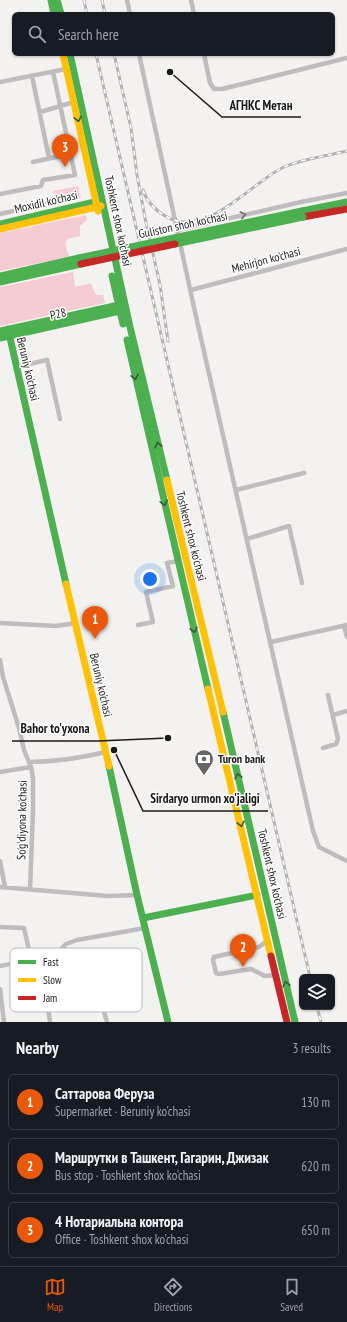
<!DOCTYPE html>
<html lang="en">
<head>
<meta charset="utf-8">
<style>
  :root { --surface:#171b24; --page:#20242c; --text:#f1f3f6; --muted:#9ea1a6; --line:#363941; --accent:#ea580c }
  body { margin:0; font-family:"PT Sans Narrow",sans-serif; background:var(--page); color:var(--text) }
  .controls { position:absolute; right:12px; bottom:12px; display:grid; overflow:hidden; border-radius:6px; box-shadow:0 1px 3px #0004 }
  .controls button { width:36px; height:36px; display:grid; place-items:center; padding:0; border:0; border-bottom:1px solid var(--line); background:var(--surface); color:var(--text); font:20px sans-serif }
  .you { position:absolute; left:150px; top:579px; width:14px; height:14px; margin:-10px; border:3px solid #fff; border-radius:50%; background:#1a73e8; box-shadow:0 0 0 6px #1a73e833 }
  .badge { display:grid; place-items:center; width:26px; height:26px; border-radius:50%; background:var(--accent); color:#fff; font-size:13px; font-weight:700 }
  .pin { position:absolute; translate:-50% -33px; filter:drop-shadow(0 1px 2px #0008) }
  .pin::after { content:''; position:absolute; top:21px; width:14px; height:12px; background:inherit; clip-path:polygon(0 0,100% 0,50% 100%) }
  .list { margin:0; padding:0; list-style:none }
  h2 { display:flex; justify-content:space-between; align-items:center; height:52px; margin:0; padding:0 16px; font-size:17px }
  h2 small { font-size:13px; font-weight:400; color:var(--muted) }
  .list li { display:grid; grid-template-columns:26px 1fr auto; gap:12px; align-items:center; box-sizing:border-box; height:56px; margin:0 8px 8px; padding:0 8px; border:1px solid var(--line); border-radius:6px }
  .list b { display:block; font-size:15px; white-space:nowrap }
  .list p { margin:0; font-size:13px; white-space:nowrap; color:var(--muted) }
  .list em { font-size:13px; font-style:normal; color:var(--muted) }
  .icon { flex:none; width:22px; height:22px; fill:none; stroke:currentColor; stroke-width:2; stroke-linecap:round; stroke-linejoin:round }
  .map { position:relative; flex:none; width:347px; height:1022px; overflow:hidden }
  .search { position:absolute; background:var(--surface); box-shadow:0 1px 3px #0004; left:12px; right:12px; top:12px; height:44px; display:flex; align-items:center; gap:10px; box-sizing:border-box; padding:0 14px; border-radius:6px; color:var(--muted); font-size:15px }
  .sheet { height:244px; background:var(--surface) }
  nav { display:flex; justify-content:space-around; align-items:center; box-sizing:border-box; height:56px; border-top:1px solid var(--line); background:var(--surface); font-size:11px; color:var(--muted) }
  nav a { display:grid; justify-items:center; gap:2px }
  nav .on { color:var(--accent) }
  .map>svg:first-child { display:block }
</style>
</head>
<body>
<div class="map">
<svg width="347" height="1022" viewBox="0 0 347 1022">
  <rect width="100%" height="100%" fill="#f4f2f0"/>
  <path fill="#f6ccd4" d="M78,186L81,198L56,203L53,191Z
    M86,215L87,220L80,226V236L68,239L65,243L69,257L0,271V233Z
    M73,272L75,287L91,283L96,295H103L105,303L0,326V287Z"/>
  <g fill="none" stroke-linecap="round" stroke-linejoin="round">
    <path stroke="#bebcbc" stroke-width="4.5" d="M127,0L130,14
      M191,0L194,14
      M139,54L195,312L313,831L319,847L347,861
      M204,54L210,83L214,89H222L347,58
      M32,76L49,158
      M0,82L66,69
      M40,112L74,102
      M33,162L70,154
      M0,194L41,186L43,180L75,175L53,72
      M0,214L44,204
      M178,230L301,202L347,193
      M191,290L347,249
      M16,367L47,360L60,419
      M236,490L304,473
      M247,539L289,526L302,583
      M0,623L56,626L76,623
      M138,625L153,622L146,592L173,586L167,563L178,561
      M344,626L347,637
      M271,642L347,625
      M0,660L3,677L19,728L24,750L31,767L33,778V810L30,889
      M333,715L347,711
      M323,748L336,744L338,739L328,695
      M29,762C56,762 80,758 106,752
      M0,772L31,767
      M0,861L5,887
      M0,887L108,896L137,895
      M0,927L24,928L31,959
      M268,940L259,947L214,957L213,960L216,973L219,974L251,969L265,976L277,975
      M41,958L50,1022
      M0,966L41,958L60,950L66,944L77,940L145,928
      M0,989L4,1022
      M102,1005L107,1022"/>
    <path stroke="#4caf50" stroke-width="7" d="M51,0L54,14
      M57,0L61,14
      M70,54L130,327L167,480
      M302,211L347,202
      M0,224L99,201
      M0,276L79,258
      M112,276L123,324
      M0,282L81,264
      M8,329L66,584
      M0,331L119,305
      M0,338L120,311
      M127,340L208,689
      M223,712L295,1022
      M109,766L137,895L168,1022
      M143,918L257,895"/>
    <path stroke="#ffc107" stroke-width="7" d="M63,54L98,211
      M0,229L101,206
      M167,480L223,712
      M66,584L109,766
      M208,689L271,956"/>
    <path stroke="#c62828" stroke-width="7" d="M303,217L347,209
      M271,956L287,1022"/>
    <defs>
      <path id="rail" d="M84,0L87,14
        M102,0L105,14
        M96,54L310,977
        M114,54L131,128L137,175L145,218L160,285L168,341
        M143,190C147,202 156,211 167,217C206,239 250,184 282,168C300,159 327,156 347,151
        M317,1007L321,1022"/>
    </defs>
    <use href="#rail" stroke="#b3b1b1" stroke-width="3"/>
    <use href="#rail" stroke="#fff" stroke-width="1.5" stroke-dasharray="4.5" stroke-linecap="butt"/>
    <path stroke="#4caf50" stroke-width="7" d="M175,244L303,217
      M79,258L302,211"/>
    <path stroke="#c62828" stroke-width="7" d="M81,264L175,244"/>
  </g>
  <defs><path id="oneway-chevron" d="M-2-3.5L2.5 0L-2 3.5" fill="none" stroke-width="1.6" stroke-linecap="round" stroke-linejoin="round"/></defs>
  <g stroke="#325d32">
    <use href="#oneway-chevron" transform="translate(78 119) rotate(78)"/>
    <use href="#oneway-chevron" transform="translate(135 377) rotate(78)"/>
    <use href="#oneway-chevron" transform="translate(158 445) rotate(-103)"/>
    <use href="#oneway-chevron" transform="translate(164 503) rotate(77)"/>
    <use href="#oneway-chevron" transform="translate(194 630) rotate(77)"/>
    <use href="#oneway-chevron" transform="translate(238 776) rotate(-103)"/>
    <use href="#oneway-chevron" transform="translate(241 824) rotate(77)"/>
    <use href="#oneway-chevron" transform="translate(286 984) rotate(-103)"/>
  </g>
  <use stroke="#6d6b6a" href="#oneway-chevron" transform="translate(243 215) rotate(-13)"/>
  <defs>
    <symbol id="bank-pin" viewBox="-11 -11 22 30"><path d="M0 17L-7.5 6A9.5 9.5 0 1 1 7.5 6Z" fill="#686664" stroke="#fff"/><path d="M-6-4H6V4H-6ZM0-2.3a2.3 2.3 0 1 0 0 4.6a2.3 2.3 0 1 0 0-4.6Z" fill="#fff"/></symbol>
  </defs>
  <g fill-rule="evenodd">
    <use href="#bank-pin" x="193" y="748" width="22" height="30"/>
  </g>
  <g text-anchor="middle" stroke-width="3" stroke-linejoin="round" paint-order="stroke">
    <g font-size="12" fill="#1c1a19" stroke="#fff">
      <text transform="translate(46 202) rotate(-13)" y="4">Moxidil ko'chasi</text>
      <text transform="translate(118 221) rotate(78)" y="4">Toshkent shox ko'chasi</text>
      <text transform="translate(183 225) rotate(-12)" y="4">Guliston shoh ko'chasi</text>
      <text transform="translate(266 260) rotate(-15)" y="4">Mehirjon ko'chasi</text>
      <text transform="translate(58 314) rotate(-12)" y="4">Р28</text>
      <text transform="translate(28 369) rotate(77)" y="4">Beruniy ko'chasi</text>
      <text transform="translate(191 536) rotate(76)" y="4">Toshkent shox ko'chasi</text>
      <text transform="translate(101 685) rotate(77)" y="4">Beruniy ko'chasi</text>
      <text transform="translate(22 820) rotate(-89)" y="4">So'g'diyona ko'chasi</text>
      <text transform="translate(272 874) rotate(77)" y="4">Toshkent shox ko'chasi</text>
    </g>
    <g font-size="12" font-weight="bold" fill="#1c1a19" stroke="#fff" text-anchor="start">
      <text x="218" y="763">Turon bank</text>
    </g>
  </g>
  <rect x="10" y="948" width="132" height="64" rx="6" fill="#fff" stroke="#bbbaba" stroke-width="1"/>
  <rect x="18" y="960" width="18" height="4" fill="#4caf50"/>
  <rect x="18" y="978" width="18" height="4" fill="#ffc107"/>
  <rect x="18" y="996" width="18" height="4" fill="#c62828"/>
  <g font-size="11" fill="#1c1a19">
    <text x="43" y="966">Fast</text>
    <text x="43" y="984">Slow</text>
    <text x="43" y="1002">Jam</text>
  </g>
  <path fill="none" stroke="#1c1a19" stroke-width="1.5" d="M170 72L222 117H301M168 738L98 741H12M114 750L143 811H268"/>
  <g fill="#1c1a19" stroke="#fff" stroke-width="1.5">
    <circle cx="170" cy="72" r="4"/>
    <circle cx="168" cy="738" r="4"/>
    <circle cx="114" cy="750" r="4"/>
  </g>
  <g font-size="13" text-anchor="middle" font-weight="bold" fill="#1c1a19" stroke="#fff" stroke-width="3" stroke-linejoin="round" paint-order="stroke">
    <text x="261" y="110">АГНКС Метан</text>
    <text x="55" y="733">Bahor to'yxona</text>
    <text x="205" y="803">Sirdaryo urmon xo'jaligi</text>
  </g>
</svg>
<div class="controls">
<button><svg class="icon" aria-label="layers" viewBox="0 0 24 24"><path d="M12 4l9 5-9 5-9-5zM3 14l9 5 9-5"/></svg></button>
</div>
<div class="you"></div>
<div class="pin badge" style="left:95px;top:639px">1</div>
<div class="pin badge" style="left:243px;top:967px">2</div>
<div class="pin badge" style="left:65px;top:167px">3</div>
<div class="search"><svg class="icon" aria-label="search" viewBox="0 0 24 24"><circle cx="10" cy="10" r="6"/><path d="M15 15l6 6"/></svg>Search here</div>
</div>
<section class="sheet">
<h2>Nearby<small>3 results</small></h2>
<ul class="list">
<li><span class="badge">1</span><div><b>Саттарова Феруза</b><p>Supermarket · Beruniy ko'chasi</p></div><em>130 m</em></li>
<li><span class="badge">2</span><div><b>Маршрутки в Ташкент, Гагарин, Джизак</b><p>Bus stop · Toshkent shox ko'chasi</p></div><em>620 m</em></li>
<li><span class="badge">3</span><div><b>4 Нотариальна контора</b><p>Office · Toshkent shox ko'chasi</p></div><em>650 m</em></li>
</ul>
</section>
<nav>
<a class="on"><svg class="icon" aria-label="map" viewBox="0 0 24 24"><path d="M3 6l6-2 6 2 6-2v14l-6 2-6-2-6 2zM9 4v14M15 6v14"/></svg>Map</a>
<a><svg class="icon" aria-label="directions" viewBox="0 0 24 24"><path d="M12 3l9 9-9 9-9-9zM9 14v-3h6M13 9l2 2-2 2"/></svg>Directions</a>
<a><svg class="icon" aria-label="saved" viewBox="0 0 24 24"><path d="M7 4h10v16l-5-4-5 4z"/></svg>Saved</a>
</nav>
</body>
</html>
